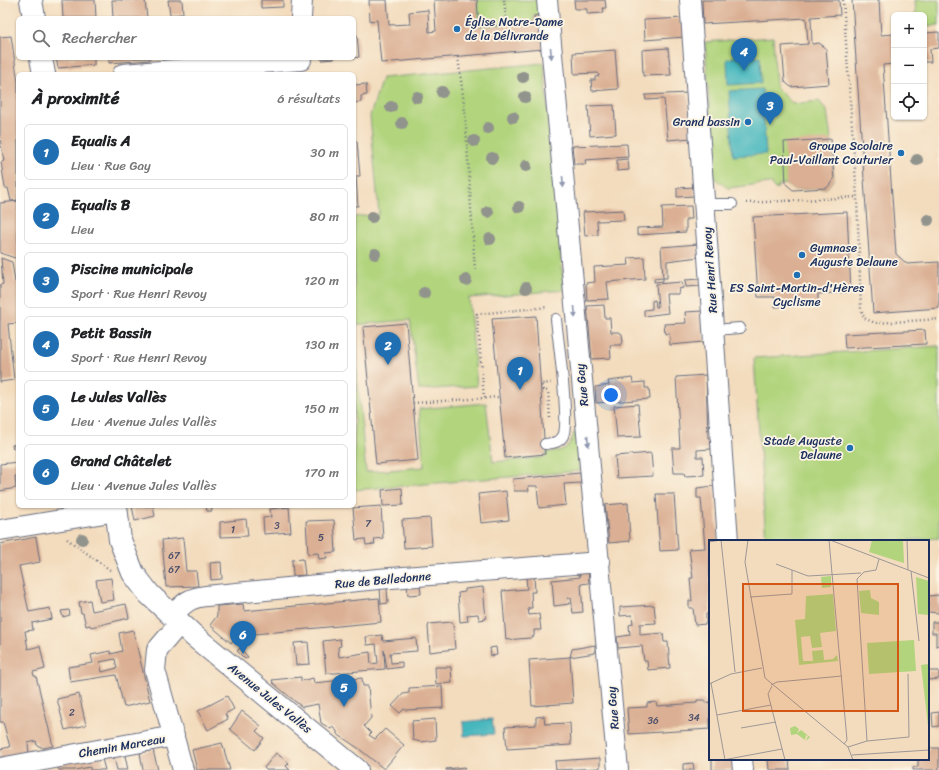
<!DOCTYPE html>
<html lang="fr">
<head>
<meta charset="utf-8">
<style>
  :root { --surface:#fff; --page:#f2f2f2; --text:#202124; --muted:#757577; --line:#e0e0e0; --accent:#1f6fb2 }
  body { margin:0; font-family:Sriracha,sans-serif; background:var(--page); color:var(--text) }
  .controls { position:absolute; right:12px; top:12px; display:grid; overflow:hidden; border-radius:6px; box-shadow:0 1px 3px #0004 }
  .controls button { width:36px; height:36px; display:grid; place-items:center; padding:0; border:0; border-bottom:1px solid var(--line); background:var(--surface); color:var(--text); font:20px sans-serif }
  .you { position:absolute; left:611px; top:395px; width:14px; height:14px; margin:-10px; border:3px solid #fff; border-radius:50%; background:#1a73e8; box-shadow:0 0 0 6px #1a73e833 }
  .badge { display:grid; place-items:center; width:26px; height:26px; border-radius:50%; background:var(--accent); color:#fff; font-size:13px; font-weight:700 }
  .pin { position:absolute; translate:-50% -33px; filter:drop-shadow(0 1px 2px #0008) }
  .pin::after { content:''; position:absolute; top:21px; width:14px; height:12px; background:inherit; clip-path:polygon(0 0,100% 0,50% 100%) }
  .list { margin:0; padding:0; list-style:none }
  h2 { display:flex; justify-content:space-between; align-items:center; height:52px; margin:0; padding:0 16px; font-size:17px }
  h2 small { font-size:13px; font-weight:400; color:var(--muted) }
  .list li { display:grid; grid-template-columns:26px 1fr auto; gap:12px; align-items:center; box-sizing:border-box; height:56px; margin:0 8px 8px; padding:0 8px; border:1px solid var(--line); border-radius:6px }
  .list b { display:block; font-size:15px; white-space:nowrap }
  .list p { margin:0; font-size:13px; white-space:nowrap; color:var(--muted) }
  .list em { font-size:13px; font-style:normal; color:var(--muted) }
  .icon { flex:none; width:22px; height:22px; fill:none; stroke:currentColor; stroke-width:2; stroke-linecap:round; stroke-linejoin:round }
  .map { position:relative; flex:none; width:939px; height:770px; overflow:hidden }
  .search { position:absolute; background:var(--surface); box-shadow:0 1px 3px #0004; left:16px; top:16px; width:340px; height:44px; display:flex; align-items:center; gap:10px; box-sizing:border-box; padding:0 14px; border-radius:6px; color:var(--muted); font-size:15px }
  .panel { position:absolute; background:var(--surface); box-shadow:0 1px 3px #0004; left:16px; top:72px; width:340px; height:436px; border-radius:6px }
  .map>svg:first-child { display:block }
</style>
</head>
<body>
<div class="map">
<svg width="939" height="770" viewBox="0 0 939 770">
  <rect width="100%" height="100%" fill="#fcf5e5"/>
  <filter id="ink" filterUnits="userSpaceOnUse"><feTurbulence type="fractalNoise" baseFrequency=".025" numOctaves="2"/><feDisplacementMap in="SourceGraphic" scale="8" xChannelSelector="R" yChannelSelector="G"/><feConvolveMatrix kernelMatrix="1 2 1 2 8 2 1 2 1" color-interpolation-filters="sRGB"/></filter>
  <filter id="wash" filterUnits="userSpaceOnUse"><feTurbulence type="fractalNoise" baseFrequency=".012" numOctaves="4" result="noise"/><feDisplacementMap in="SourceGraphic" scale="16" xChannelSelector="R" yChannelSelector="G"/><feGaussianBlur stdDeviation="0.9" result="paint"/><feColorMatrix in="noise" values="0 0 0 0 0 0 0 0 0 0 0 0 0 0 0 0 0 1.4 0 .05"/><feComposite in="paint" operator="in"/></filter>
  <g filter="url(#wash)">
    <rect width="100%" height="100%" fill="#f3dcbd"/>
    <path fill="#b1d47d" stroke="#66826e" d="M477,0H538L539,15L534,16V23L479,27Z
      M915,0H939V25L924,26V15H916Z
      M773,37L776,87L793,104L819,101L827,111L831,139L834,179L827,188L793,190L786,184L779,185L776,190L770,183L728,188L714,178L705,42Z
      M544,63L564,290L469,298L477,386L419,390L410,320L354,325V217L379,214L370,116L382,78Z
      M354,345L366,472L424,467L419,409L486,403L493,462L546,457V452C563,451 569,450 574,433H577L580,471L354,490Z
      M939,346V538L900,541H766L754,358Z"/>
    <path fill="#47b7be" stroke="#31738e" d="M753,55L754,57H760L761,83L728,85L727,59H732V57Z
      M762,89L766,154L733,156L729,91Z
      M492,719L494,734L464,736L463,722Z"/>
    <g id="blocks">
      <path fill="#daaf93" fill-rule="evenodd" d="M62,0H95L96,18H63Z
        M112,0H145L147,18H113Z
        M168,0H182L183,14L170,15Z
        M261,0H283V7L261,8Z
        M369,0H387L389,25L410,24L409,12L428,10L429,32L436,31L434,0H477L479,27L534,23V16L539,15L543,49L381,63L377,20L370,21Z
        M574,0H605L606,8H603L604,13L587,14V9H575Z
        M702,0H839L840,15L811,17L812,44L819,43L826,48L829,84L791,87L785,82L782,46L808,44L806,18L703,24Z
        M852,0H879L881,35L894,34V64L883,65L896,254L907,264L939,262V308L873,313Z
        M684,18L685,37L645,40L644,20Z
        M939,32V48L930,49L931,62H924V33Z
        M354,35H357L359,57L354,58Z
        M11,36L18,82V200L11,201L8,188H5L1,162L4,161L0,139V37Z
        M668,48L671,75L643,76L642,50Z
        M615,50L618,89L592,91L591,80H595V77L599,76L598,73L574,74L573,53Z
        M56,58H94V65L58,68Z
        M109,58H150V60L109,63Z
        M321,58H334V59L322,60Z
        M366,84L367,95L361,96V102L354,103V85Z
        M688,93L691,138L668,140L664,99L646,100L645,95Z
        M614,105L616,134L590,136L588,106Z
        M831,139L834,179L827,188L793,190L786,184L784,142Z
        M354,141H357L360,176H356L358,206H354Z
        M627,144L628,157L585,160L586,164H574L572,146Z
        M628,159L629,170L617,171V160Z
        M694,187L695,196L677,197V188Z
        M18,201V259L0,253V203Z
        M691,206L692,219H686V232L637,235V228L663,227L662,207Z
        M623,210L624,220L597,221L598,235L585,236L583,212Z
        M847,212L851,292L818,294V304L775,307V297H758L753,217Z
        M698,244L699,257L667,261V278H663L661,247Z
        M644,257L645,279L607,282L609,299L587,300L586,283L595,282L594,267L629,265L628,258Z
        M1,258L12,262L15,282H18V323L8,324L14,380L0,382V285L3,284Z
        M663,278V281L654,282V279Z
        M700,279L701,286L686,287L685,280Z
        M682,282L683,288L679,289L678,294H666L668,313L644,316V310L652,309V301L655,300L656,307H658L656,284Z
        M604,305L605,318H610L611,332H619L622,334L623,342L621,345H610L611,358L592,359L587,306Z
        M702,311L704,342L670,345L669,333L665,334L664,324L686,323L685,312Z
        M536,316L545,454L505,458L492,319Z
        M406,323L418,460L376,464L363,327Z
        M925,330L926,344L845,348L844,334Z
        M706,375L708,438H711V449L697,450V457H703L704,475L685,476L684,473H674L672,448H680L676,377Z
        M632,378L633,383L645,382V388H649L650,399L596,403L595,387L609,385L608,381Z
        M638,404L641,437L617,438L614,406Z
        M18,444V448H13L12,445Z
        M651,453L653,476L617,478L615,456Z
        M18,462V476H15L16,488L0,491V464Z
        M580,473L581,483L564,484L566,505L539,508L537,486H528L529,491H514L513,479Z
        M714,486L718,541H710V613L706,614V624L695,625L693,608H689V601H692L690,578H693L689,549L705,548L701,498H697V488Z
        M402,488L403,505L383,506L382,490Z
        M506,491L509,520L481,523L478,494Z
        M656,494H674L678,550L660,551Z
        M628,503L630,541L609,543L605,505Z
        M132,506H153L155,516L135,521Z
        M206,506H211L212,511H207Z
        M381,506L383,538L374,539L375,544L366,545L365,539L356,540L353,508Z
        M289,507L291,532L264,534L263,518L271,517L270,509Z
        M430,518L432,546L404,548L402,520Z
        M246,519L248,536L220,537V522Z
        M334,520L336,552L326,553L327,558L319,559L318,553L308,554L306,521Z
        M36,537L40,562L19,566L29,612L50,608L52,619L32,623L33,630L25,631L28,649L40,646L45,669L33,672L34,676H36L53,746L43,748L37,745L36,741L28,743L29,756L0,762V749L10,747L3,722H0V544Z
        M183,538L186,571H196L198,586L166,587L162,540Z
        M303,559L305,575L293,576L292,560Z
        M221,562L222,579L211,580L210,563Z
        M579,571H588L589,583L581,584L583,612L573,613L571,598H568L569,604L554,606L552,580L580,577Z
        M534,575L535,592H531L532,608H528L529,615L539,614L541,630H534V636L530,638L506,640L502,591L527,589L526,576Z
        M111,578L114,600L100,602L96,580Z
        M420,585L421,594L408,595L407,586Z
        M483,587L486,619L479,620L478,614L467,615L468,621L460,622L458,593L465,592V589Z
        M380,588H387L388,603L381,604Z
        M939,595V613L928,612V596Z
        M379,598L381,622L244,635L243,633L240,632L231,643L210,625L217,616V606L243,604L244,611Z
        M90,600L92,611L126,604L129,618L91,627L90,625L86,626L83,613H81L79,602Z
        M654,605L656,623L640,624V635L663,633L664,642H668L670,668L648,670L647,661H644L642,646L618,648L617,637L630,635L629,625L633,624L632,615L620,616V607Z
        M69,610L70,615L63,617L61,611Z
        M451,622L453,624L455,649L430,652L428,627L429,624Z
        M932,622H939V645L936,646V633H932Z
        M133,630L150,701L124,707L116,675L70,682L68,667L93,663L91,655L110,651L111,654L122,651L119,633ZM115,659L117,668L102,672L100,662Z
        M382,635L383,641L416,638L417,651L390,653L391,663L402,662V667L387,669L384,650L385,669L335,673H326L323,641L340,639L341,646L338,647L339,657L370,652L371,664L378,663L376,644L367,645L366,637Z
        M308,642L310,664L296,665L294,643Z
        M595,645V653L570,657L573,703L532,706L529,660L570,657L572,649Z
        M496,647L497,655L491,656L490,648Z
        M240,648L248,657L245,659L237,651Z
        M435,667H451L452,683L436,684Z
        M928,671H939V679L928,680Z
        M301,677V681L313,678L314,683L362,678L363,686H368L371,718L364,726L371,733L369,735L375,739L385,729L404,745L384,769L358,748L337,734V731L332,727L331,729L321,723L318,704L302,707L273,683L272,680Z
        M442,686L443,708L406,710L404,709L400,713L392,706L403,694L409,693V688Z
        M79,694L86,725L65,730L57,699Z
        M227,696L234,709L225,714L228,719L208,730L198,711Z
        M697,700H705V703L710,702V729L629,734L627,708L647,707V703L656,702L657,706L697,703Z
        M242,711L261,726L256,731L264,738L255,750L230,729Z
        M939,712V726L933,727L932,713Z
        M544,716L545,724L570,723L571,745L507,749L505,727L536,725V717Z
        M435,719L436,740L421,742L413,740L412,721Z
        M222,743L230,770H197L192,750Z
        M928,748H939V770H913V767H918V759H928Z
        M153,750L158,770H143L140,753Z
        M124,751L128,770H117L114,758L111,759L110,754Z
        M276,753L289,763L286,766L290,770H266L264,768Z
        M101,755L105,770H90V767L75,770H59L57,764Z
        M600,758V768L556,770L555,761Z
        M712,759H732L733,770H712Z
        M768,759H789L790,770H769Z
        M693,763L694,770H683V764Z
        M465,767L463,770H446V769Z"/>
    </g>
  </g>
  <g filter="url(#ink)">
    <use href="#blocks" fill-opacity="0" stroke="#676c7f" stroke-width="1"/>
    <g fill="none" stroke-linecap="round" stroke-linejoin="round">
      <defs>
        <path id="service" d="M706,204H732
          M714,330L740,328
          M545,444C552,443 559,443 563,436C570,423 558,339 556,319"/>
        <path id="minor" d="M547,0L618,770
          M690,0L728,541
          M301,18L302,0
          M123,74L301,60V58
          M0,530L117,511
          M172,615C185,603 188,598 206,596L378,579L600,562
          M180,623L157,650L155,670L183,770
          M742,759L743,770
          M0,768L174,736"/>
        <path id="tertiary" d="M31,0L34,18
          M41,58L44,74
          M116,506L120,540L133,573L149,594L194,636L357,770"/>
      </defs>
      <use href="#service" stroke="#676c7f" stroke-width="12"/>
      <use href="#minor" stroke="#676c7f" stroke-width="22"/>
      <use href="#tertiary" stroke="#676c7f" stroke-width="24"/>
      <path stroke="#676c7f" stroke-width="2.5" stroke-dasharray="1 3" stroke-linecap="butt" d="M504,0L507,25
        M843,0L857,197L861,309L864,318L875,323L939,319
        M458,57L465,112L475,271
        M746,203L857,197
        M484,398L477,314L548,307
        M413,403L499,397
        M550,418L548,391L543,390L541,384L551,383
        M67,539L110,570"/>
      <use href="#service" stroke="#fff" stroke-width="10"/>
      <use href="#minor" stroke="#fff" stroke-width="20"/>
      <use href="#tertiary" stroke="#fff" stroke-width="22"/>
    </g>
    <g fill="#91938d">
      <circle cx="523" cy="77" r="6"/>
      <circle cx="442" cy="92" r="6"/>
      <circle cx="417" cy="97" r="6"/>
      <circle cx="525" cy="97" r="6"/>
      <circle cx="391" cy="107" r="6"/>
      <circle cx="513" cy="117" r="6"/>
      <circle cx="402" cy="123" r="6"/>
      <circle cx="488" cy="128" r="6"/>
      <circle cx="474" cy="141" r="6"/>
      <circle cx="492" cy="158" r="6"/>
      <circle cx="917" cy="160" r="6"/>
      <circle cx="526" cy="166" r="6"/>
      <circle cx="519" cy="207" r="6"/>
      <circle cx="488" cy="212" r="6"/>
      <circle cx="372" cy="217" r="6"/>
      <circle cx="928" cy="220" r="6"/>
      <circle cx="490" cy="239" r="6"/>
      <circle cx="375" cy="254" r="6"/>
      <circle cx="466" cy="280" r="6"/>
      <circle cx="526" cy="288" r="6"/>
      <circle cx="424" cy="293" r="6"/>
      <circle cx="82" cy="539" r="6"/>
    </g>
    <defs><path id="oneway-solid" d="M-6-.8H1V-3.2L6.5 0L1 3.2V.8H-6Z"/></defs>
    <g fill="#8d97ae">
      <use href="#oneway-solid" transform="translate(551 53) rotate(85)"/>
      <use href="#oneway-solid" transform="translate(563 182) rotate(85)"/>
      <use href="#oneway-solid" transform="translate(575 312) rotate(85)"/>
      <use href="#oneway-solid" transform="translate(588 441) rotate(84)"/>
    </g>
  </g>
  <g fill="#1f6fb2" stroke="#fcf5e5" stroke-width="1.5">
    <circle cx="457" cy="29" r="4"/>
    <circle cx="748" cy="122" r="4"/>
    <circle cx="901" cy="153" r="4"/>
    <circle cx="802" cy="255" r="4"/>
    <circle cx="797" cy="275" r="4"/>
    <circle cx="850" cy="448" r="4"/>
  </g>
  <g text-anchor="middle" stroke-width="3.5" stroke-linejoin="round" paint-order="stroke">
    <g font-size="10" fill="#4b4f6b">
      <text x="368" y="527">7</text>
      <text x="277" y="529">3</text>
      <text x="233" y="533">1</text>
      <text x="321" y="541">5</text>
      <text x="174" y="559">67</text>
      <text x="174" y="573">67</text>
      <text x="72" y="716">2</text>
      <text x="694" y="721">34</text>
      <text x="653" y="724">36</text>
    </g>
    <g font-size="12" fill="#1b2f5e" stroke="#fcf5e5" text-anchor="end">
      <text x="465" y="26" text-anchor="start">Église Notre-Dame<tspan x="465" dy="14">de la Délivrande</tspan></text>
      <text x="740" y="126">Grand bassin</text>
      <text x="893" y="150">Groupe Scolaire<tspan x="893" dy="14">Paul-Vaillant Couturier</tspan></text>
      <text x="810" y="252" text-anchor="start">Gymnase<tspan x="810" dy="14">Auguste Delaune</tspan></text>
      <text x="797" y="292" text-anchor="middle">ES Saint-Martin-d'Hères<tspan x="797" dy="14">Cyclisme</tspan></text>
      <text x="842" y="445">Stade Auguste<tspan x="842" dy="14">Delaune</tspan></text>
    </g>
    <g font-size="12" fill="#1b2f5e" stroke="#fcf5e5">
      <text transform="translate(710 270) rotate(-94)" y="4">Rue Henri Revoy</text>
      <text transform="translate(582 385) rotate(-96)" y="4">Rue Gay</text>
      <text transform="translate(383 580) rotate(-5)" y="4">Rue de Belledonne</text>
      <text transform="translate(270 698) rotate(39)" y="4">Avenue Jules Vallès</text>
      <text transform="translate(613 708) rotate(-95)" y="4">Rue Gay</text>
      <text transform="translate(122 746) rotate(-10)" y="4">Chemin Marceau</text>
    </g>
  </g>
  <g transform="translate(709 540)">
    <rect width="220" height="220" fill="#f3dcbd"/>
    <path d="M163,0H194L195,23L160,12ZM122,36V47L113,48L112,37ZM207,37L220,41V75L209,74ZM161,50L162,58L170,62V75L152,73L150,51ZM124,54L127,91L111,93L113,107L103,108L101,96L92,97L94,121H104L103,111L114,110L115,120L124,119L128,115L129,121L90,125L86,80L96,79L97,56ZM205,100L207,131L160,134L158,103ZM220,124V194L212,125ZM86,186L90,189L88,193L92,190L101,197L97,201L99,196L97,195L96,200L88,194L82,195L81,188Z" fill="#b1d47d"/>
    <path fill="none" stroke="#9d9797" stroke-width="1" d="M12,0L26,132M39,0L36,22L56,138L139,207L144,220M120,0L138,200L135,204M121,0L220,38M198,0L199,30M0,2L12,0M67,24L99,36L152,33M202,31L210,101M41,57L83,54V30M2,143L16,220M0,144L22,134L53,128M62,145L68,142L133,136M63,146L59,154L76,220M8,175L62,165M32,188L67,182M158,201L148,39L155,32L167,30L170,19M139,207L158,201L200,197L199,134M143,215L220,210M14,220L73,209"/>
    <path fill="#d45514" fill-opacity="0.15" stroke="#d45514" stroke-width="2" d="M34,44H189V171H34Z"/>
    <rect width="220" height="220" fill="none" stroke="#1b2f5e" stroke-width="2"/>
  </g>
</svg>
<div class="controls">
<button>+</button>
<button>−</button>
<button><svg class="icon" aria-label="locate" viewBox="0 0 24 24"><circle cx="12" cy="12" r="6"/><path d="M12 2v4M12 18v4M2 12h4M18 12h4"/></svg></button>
</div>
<div class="you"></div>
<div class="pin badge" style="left:520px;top:390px">1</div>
<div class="pin badge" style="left:388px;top:365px">2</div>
<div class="pin badge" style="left:770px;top:125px">3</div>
<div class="pin badge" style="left:744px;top:71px">4</div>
<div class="pin badge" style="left:344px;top:707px">5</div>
<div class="pin badge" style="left:243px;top:654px">6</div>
<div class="search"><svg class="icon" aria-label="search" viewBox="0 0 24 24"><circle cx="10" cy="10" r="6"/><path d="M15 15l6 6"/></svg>Rechercher</div>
<section class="panel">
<h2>À proximité<small>6 résultats</small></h2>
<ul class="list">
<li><span class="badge">1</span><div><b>Equalis A</b><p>Lieu · Rue Gay</p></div><em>30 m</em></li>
<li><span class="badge">2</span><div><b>Equalis B</b><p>Lieu</p></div><em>80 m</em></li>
<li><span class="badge">3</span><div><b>Piscine municipale</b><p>Sport · Rue Henri Revoy</p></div><em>120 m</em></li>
<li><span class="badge">4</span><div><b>Petit Bassin</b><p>Sport · Rue Henri Revoy</p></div><em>130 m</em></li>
<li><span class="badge">5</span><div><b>Le Jules Vallès</b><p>Lieu · Avenue Jules Vallès</p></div><em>150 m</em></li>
<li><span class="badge">6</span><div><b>Grand Châtelet</b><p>Lieu · Avenue Jules Vallès</p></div><em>170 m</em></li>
</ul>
</section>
</div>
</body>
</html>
